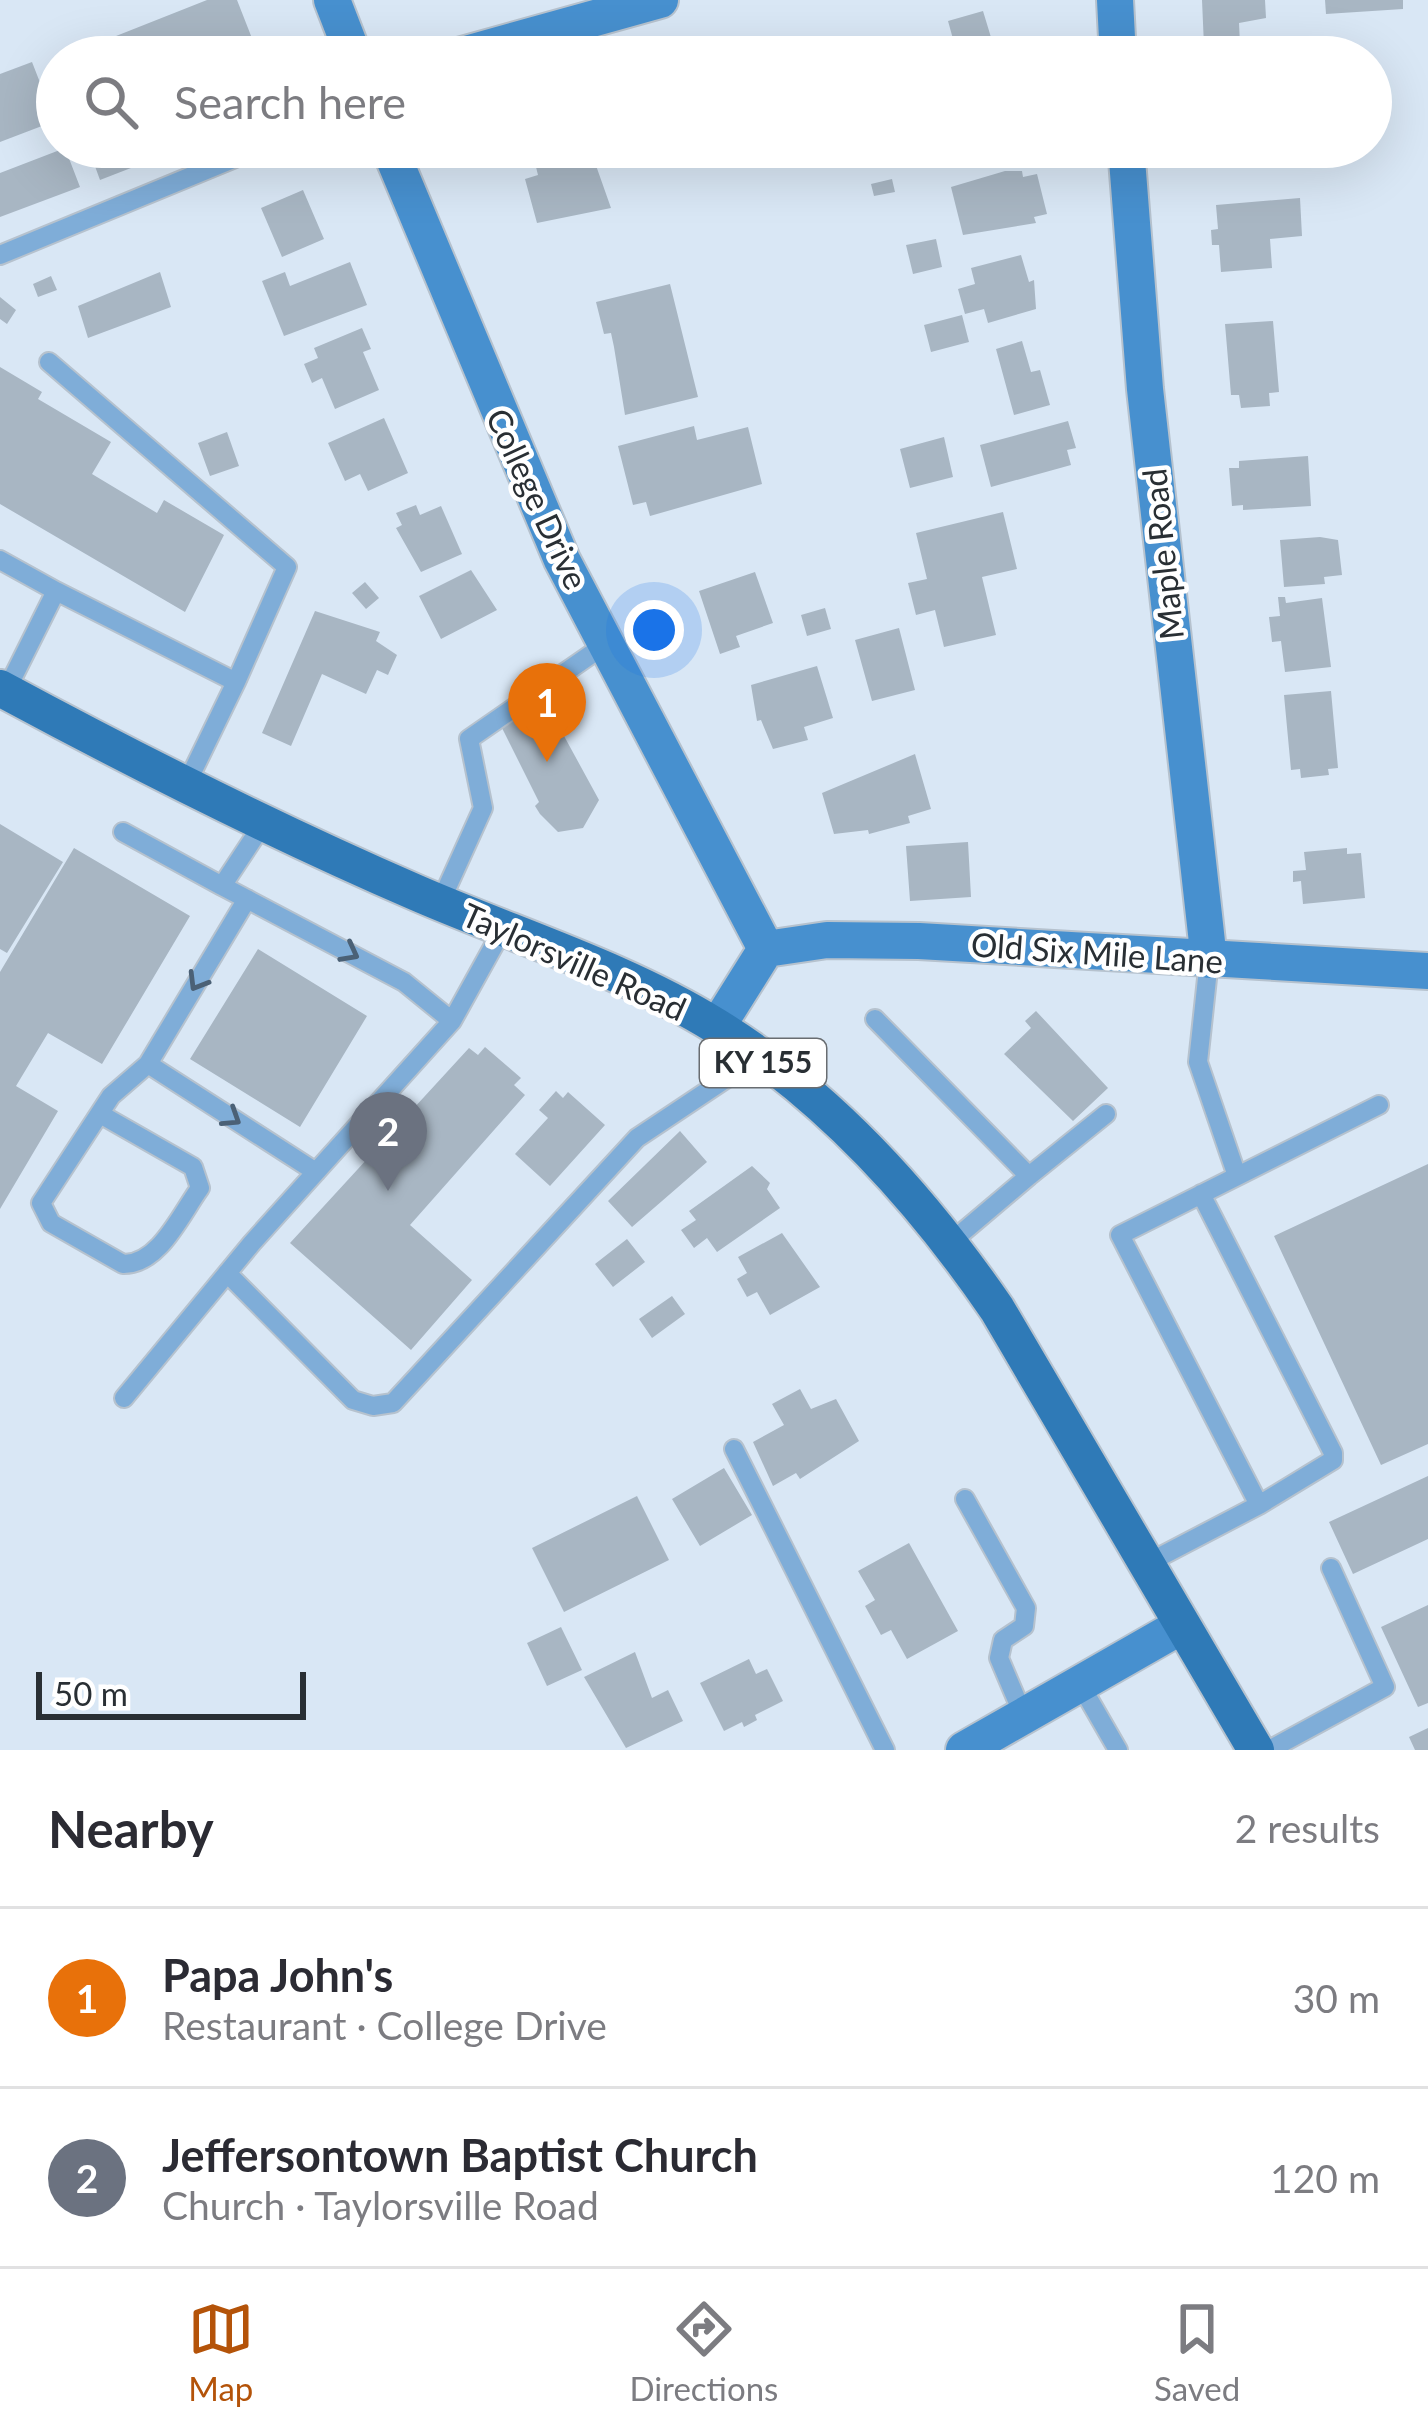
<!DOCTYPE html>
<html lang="en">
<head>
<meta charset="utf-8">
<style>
  :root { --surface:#fff; --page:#f7f7f7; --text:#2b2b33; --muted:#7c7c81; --line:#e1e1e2; --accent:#b45309 }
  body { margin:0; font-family:Lato,sans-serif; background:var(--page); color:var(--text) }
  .scale { position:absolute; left:36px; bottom:30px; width:270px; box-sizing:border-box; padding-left:12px; border:6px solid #292f34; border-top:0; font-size:33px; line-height:42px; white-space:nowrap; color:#292f34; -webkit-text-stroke:9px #fff; paint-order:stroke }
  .you { position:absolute; left:654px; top:630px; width:42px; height:42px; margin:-30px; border:9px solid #fff; border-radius:50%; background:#1a73e8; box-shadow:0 0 0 18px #1a73e833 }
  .badge { display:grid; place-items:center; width:78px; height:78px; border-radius:50%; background:var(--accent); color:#fff; font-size:39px; font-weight:700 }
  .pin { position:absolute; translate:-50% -99px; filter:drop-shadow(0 3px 6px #0008) }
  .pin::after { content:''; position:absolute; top:63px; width:42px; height:36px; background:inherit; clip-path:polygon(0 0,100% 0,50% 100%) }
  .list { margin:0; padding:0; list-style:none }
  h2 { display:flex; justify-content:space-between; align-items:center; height:156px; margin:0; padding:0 48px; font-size:51px }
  h2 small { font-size:39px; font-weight:400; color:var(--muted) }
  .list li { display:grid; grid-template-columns:78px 1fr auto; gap:36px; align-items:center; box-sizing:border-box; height:180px; padding:0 48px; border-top:3px solid var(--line) }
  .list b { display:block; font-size:45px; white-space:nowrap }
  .list p { margin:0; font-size:39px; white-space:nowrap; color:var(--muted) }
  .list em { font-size:39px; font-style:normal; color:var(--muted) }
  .icon { flex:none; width:66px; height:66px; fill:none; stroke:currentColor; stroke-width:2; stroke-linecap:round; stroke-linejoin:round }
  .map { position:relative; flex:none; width:1428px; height:1750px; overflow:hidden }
  .search { position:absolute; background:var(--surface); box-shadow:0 12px 48px #0002; left:36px; right:36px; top:36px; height:132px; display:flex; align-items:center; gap:30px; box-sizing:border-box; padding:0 42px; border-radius:66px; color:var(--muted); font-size:45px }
  .sheet { height:516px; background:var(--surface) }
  nav { display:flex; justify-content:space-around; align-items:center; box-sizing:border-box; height:168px; border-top:3px solid var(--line); background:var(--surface); font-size:33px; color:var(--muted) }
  nav a { display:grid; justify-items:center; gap:6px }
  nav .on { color:var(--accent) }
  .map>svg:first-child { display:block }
</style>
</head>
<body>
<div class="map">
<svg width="1428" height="1750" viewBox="0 0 1428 1750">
  <rect width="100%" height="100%" fill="#d9e7f5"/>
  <path fill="#a8b6c3" d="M207,0H237L255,46L226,57H63Z
    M1202,0H1265L1266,18L1239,23L1240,44L1204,46Z
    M1325,0H1403V9L1326,14Z
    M983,11L993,44L986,46L989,57H958L948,21Z
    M32,62L55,121L0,142V74Z
    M88,147H185L100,180Z
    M65,148L80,187L0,217V173Z
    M564,155L567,164L593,157L611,208L537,223L525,179L538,175L535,163Z
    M1005,171H1022L1023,177L1037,174L1047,214L1034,217L1036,223L963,235L951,187Z
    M892,179L895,192L874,196L871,184Z
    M303,190L324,239L282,257L261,208Z
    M1300,198L1302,236L1270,239L1272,268L1221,272L1219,245H1212L1211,230L1218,229L1216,205Z
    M936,239L942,267L913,274L906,245Z
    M1021,255L1029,282L1034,280L1036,309L988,323L984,309L965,314L958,289L975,284L971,268Z
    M350,262L367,305L284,336L262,281L285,272L290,286Z
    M160,272L171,307L88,338L78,306Z
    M51,276L57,290L38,297L33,284Z
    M670,284L698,397L625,415L614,347L611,333L604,334L596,302Z
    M0,297L16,310L7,324L0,319Z
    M962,315L969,342L931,352L924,325Z
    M1273,321L1279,392L1269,393L1270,406L1241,408L1239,395H1231L1225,324Z
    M362,328L371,349L363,352L379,390L335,409L322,378L312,383L304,364L318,358L314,348Z
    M1022,341L1031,372L1040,370L1050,405L1014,415L996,349Z
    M0,367L42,392L38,399L111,442L92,474L157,513L164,500L224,535L185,612L0,504Z
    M384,418L408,473L368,491L360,474L345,481L328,443Z
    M1068,421L1076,448L1067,450L1071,465L991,487L980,445Z
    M694,426L697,440L748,427L762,484L650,516L646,502L633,505L618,446Z
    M227,432L239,466L210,476L198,443Z
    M944,437L953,477L910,488L900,449Z
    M1308,456L1311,506L1243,510V505L1232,506L1229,468H1239V461Z
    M416,505L420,515L441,506L462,554L421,572L396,528L402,525L396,513Z
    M1003,512L1017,569L982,577L996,635L944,647L935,610L916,615L908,583L927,579L916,533Z
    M1320,537L1338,540L1342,575L1324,577L1325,584L1284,587L1280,540Z
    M471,570L497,610L441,639L419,596Z
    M755,572L773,623L736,636L740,647L720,654L699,591Z
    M365,582L379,598L366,609L352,593Z
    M1278,597H1285L1286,603L1322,598L1331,667L1285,672L1281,641L1272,642L1269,617L1280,616Z
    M825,608L831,629L807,636L801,615Z
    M315,611L380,632L376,641L397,655L388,675L377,670L366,694L322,674L291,746L262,733Z
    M899,628L915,690L872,701L855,640Z
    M817,666L833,718L804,727L808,740L773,749L761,720L757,721L751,685Z
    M1331,691L1338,768L1328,769L1329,775L1301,778L1300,769L1291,770L1284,695Z
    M546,703L599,800L583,828L558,832L540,814L535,806L539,802L501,726Z
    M915,754L931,809L908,816L910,823L869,834L868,830L834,834L822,793Z
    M0,824L63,862L7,953L0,949Z
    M968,842L971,897L910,901L906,846Z
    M74,848L190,916L102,1064L48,1033L16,1086L58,1111L0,1209V972Z
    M1347,848V854L1361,853L1365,898L1303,904L1301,881L1293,882V871L1306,870L1304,852Z
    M258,949L367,1016L300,1127L190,1059Z
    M1036,1011L1108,1088L1073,1121L1004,1054L1031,1028L1025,1021Z
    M485,1047L521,1078L514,1085L525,1095L410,1225L472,1280L411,1350L290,1243L469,1048L478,1055Z
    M556,1091L563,1098L568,1092L605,1125L550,1186L515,1154L548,1118L539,1110Z
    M680,1131L707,1162L632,1227L608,1201Z
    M1428,1164V1444L1381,1465L1274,1236Z
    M752,1166L770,1183L767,1189L780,1208L717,1252L707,1238L694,1248L681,1230L696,1220L689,1211Z
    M782,1233L820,1287L770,1315L757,1292L747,1297L737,1279L747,1273L738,1257Z
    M627,1239L645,1262L613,1287L595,1264Z
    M672,1296L685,1314L652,1338L639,1319Z
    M800,1389L811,1409L836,1399L859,1441L800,1479L796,1473L773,1486L753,1442L784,1425L772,1404Z
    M724,1468L752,1515L700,1546L672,1499Z
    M1428,1476V1539L1353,1574L1329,1522Z
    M637,1496L669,1560L564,1612L532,1548Z
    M909,1543L958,1631L907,1659L891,1630L881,1635L865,1606L875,1600L858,1571Z
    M1428,1605V1703L1418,1707L1381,1627Z
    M561,1627L582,1670L547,1686L527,1643Z
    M635,1652L652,1698L668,1690L683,1721L626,1748L584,1677Z
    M749,1659L756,1674L767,1669L783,1701L755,1715L757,1720L744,1727L742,1722L724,1731L700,1683Z
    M1428,1728V1750H1415L1409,1737Z"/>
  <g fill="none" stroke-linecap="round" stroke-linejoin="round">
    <defs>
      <path id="lane" d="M0,255L262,147
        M49,362L287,567L236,682
        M0,560L56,591L6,691
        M56,591L236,682L185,787
        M123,832L222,886L263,824
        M222,886L404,982L452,1021
        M440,903L483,808L469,739L606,644
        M1209,960L1198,1062L1237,1176
        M875,1019L1029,1176L951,1242
        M148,1064L316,1172
        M100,1114L193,1167L200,1188C181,1214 159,1265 123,1264L51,1223L41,1203L111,1096L148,1064L247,899
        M1029,1176L1106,1114
        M1201,1194L1333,1453V1460L1259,1505
        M227,1273L353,1400L373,1406L393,1403L637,1138L757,1058
        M124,1398L252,1243L452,1021L503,929
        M734,1449L885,1750
        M965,1499L1026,1608L1024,1626L1003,1640L999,1658L1024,1717
        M1146,1564L1259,1505L1120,1235L1379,1105
        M1080,1684L1118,1750
        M1269,1750L1385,1687L1331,1568"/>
      <path id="secondary" d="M332,0L354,57
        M1115,0L1118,57
        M455,57L660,0
        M389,147L562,560L766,949
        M1126,147L1145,389L1209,960
        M766,949L827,940L919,941L1428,971
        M717,1027L766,949
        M964,1750L1181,1626"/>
      <path id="primary" d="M0,688C137,762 274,831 417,893C516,936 624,969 716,1026C829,1096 923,1201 997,1309L1256,1750"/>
    </defs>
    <use href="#lane" stroke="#b6c2ce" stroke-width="22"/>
    <use href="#secondary" stroke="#b6c2ce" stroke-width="40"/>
    <use href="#primary" stroke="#b6c2ce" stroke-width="40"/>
    <use href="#lane" stroke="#7fadd8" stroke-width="18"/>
    <use href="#secondary" stroke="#4790cf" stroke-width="36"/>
    <use href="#primary" stroke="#2f7ab7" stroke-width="36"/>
  </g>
  <defs><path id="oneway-chevron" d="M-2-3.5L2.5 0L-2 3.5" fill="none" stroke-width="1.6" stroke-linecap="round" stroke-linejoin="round" transform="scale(3)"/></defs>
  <g stroke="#4b6176">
    <use href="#oneway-chevron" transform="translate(350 953) rotate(28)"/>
    <use href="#oneway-chevron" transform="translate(197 982) rotate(121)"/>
    <use href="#oneway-chevron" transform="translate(232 1118) rotate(33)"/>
  </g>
  <g text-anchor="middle" stroke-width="9" stroke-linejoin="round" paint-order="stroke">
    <rect fill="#fff" stroke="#696d71" stroke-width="3" x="700" y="1039" width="126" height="48" rx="9"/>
    <g font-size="30" font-weight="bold" fill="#292f34">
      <text x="763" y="1073">KY 155</text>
    </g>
    <g font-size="33" fill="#292f34" stroke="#fff">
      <text transform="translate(537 499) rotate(65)" y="12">College Drive</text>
      <text transform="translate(1163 554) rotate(-96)" y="12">Maple Road</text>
      <text transform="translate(1097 953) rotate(4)" y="12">Old Six Mile Lane</text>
      <text transform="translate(574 962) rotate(24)" y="12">Taylorsville Road</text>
    </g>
  </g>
</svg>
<div class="scale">50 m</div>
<div class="you"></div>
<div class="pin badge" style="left:547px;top:762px;background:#e8710a">1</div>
<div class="pin badge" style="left:388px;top:1191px;background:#6b7280">2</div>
<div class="search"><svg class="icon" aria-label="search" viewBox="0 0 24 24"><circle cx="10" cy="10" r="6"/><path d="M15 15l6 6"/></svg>Search here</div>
</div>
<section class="sheet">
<h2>Nearby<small>2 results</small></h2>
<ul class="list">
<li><span class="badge" style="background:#e8710a">1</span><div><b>Papa John's</b><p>Restaurant · College Drive</p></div><em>30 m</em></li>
<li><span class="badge" style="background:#6b7280">2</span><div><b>Jeffersontown Baptist Church</b><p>Church · Taylorsville Road</p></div><em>120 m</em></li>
</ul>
</section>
<nav>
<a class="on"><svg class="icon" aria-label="map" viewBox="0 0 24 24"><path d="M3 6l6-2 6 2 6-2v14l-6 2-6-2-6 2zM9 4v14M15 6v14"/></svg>Map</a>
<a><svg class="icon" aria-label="directions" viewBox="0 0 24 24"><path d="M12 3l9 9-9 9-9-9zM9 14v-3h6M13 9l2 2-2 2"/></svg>Directions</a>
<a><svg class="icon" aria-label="saved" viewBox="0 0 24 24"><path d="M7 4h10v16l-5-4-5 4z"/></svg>Saved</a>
</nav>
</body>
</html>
